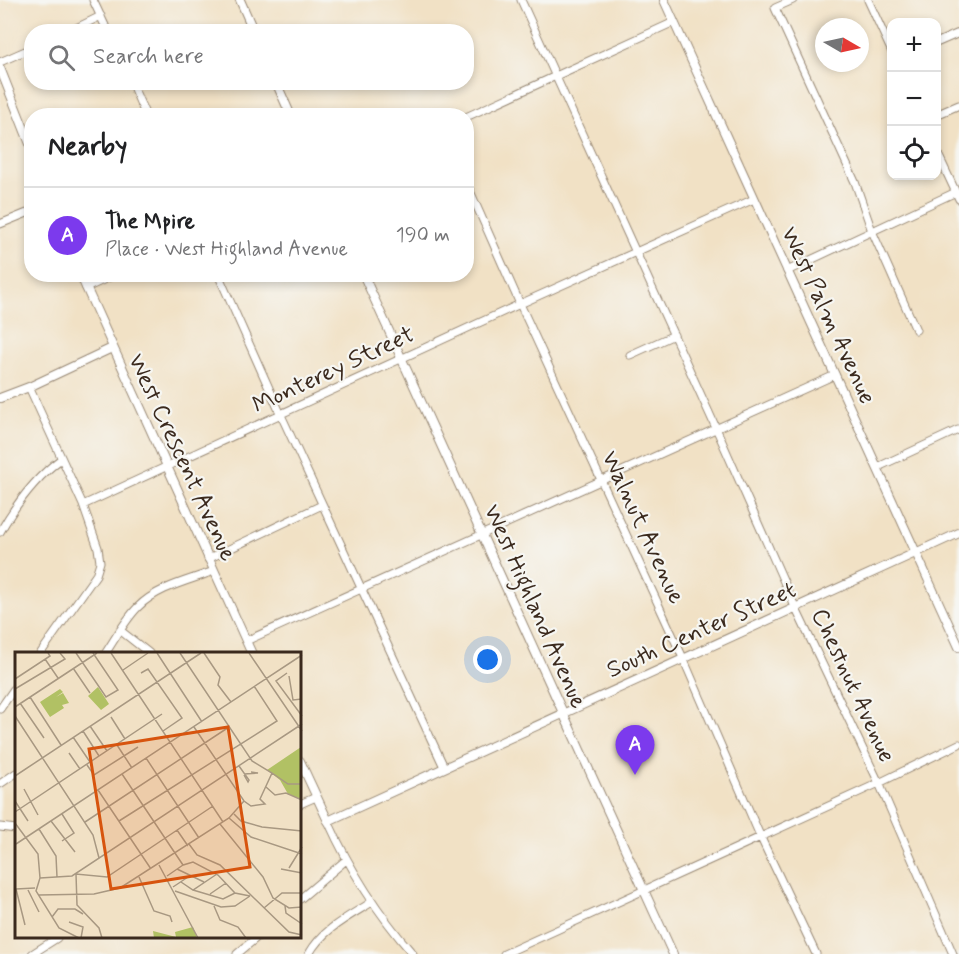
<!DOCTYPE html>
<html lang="en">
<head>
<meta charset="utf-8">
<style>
  :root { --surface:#fff; --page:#f2f2f2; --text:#202124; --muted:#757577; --line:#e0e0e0; --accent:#7c3aed }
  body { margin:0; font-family:Mynerve,sans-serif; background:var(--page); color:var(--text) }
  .controls { position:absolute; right:18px; top:18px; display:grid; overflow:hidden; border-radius:12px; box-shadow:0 3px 9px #0003 }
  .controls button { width:54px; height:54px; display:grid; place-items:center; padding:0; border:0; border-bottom:2px solid var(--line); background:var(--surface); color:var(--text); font:30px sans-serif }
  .compass { position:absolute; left:815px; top:18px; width:54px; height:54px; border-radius:50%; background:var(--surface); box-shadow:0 3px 9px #0003; rotate:99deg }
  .you { position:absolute; left:488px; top:660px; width:21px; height:21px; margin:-15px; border:4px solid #fff; border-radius:50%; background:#1a73e8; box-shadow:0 0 0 9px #1a73e833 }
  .badge { display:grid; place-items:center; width:39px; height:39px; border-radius:50%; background:var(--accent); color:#fff; font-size:20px; font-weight:700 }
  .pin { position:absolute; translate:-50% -50px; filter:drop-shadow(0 2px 3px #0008) }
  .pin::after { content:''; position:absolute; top:32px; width:21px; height:18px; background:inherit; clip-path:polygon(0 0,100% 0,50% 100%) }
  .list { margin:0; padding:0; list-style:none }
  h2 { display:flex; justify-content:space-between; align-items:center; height:78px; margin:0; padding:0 24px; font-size:26px }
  h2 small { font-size:20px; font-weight:400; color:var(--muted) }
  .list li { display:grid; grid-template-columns:39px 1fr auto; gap:18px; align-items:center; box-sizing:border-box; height:96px; padding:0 24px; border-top:2px solid var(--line) }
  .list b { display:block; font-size:22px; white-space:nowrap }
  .list p { margin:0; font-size:20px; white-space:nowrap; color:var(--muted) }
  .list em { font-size:20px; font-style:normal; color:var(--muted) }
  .icon { flex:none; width:33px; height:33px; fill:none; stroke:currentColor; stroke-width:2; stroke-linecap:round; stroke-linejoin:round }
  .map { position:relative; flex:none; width:959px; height:954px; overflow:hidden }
  .search { position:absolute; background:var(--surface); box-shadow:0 3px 9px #0003; left:24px; top:24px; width:450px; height:66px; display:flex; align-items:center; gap:15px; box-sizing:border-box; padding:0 21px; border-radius:24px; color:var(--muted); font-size:22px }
  .panel { position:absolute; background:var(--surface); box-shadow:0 3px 9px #0003; left:24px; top:108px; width:450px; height:174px; border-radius:24px }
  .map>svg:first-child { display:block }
</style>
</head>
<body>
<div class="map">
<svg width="959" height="954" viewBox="0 0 959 954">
  <rect width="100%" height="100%" fill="#f6f6f2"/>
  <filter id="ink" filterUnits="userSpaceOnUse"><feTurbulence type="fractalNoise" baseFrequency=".0167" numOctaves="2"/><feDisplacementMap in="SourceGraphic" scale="12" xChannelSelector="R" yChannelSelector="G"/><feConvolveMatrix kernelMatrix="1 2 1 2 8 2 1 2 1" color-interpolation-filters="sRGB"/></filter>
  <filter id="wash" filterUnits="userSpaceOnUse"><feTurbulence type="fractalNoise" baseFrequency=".008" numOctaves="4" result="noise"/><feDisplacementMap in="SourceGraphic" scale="24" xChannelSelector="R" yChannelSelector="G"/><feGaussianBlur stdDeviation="1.35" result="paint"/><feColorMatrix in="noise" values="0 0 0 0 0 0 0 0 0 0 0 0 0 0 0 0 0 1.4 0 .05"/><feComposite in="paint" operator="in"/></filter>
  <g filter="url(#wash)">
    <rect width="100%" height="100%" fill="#f1e1c5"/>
  </g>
  <g filter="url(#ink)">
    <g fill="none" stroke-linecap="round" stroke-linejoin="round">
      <defs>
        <path id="minor" d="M93,0L108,32
          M521,0L716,428L796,609L879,783L953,954
          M793,0L775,8L855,182L872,231L916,330
          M868,0L892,52
          M68,32L101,16
          M936,43L959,33
          M0,62L32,48
          M131,82L146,116
          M936,115L959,105
          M466,117L674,22
          M936,150L959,199
          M466,182L520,304L683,658L761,838L816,954
          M0,224L32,211
          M787,271L956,192
          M218,274L281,415L444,767
          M86,288L116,274
          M630,355L674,335
          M29,387L83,505
          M878,467L958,430
          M0,532C16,504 35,478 61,459
          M208,559L322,505
          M121,631L149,653
          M246,641L835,375
          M40,654L96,575L100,562L98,548L83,505L520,304L754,199
          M105,654C115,639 125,620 138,607C158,587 188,581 214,571
          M0,709L16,686
          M0,784L16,773
          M300,804L316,797
          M328,821C350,870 378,914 413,954
          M0,827L16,829
          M300,899L346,860
          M32,954L57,938
          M237,954L256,938
          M309,954C323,929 348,917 372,902
          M504,954L879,783L959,744"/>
        <path id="tertiary" d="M240,0L254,32
          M664,0L959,647
          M0,68L32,149
          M276,82L291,116
          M80,274L252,654
          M363,274L673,954
          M0,398L29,387L112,348
          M300,761L328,821L959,533"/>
      </defs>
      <use href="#minor" stroke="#968672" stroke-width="9"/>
      <use href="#tertiary" stroke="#968672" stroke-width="10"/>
      <use href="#minor" stroke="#fff" stroke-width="7"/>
      <use href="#tertiary" stroke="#fff" stroke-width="8"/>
    </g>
  </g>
  <g text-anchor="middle" stroke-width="4.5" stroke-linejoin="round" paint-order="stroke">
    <g font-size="24" fill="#3b2a1e" stroke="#f6f6f2">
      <text transform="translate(829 315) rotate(65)" y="8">West Palm Avenue</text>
      <text transform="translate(333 369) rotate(-25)" y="8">Monterey Street</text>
      <text transform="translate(183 457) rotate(65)" y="8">West Crescent Avenue</text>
      <text transform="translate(644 527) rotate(65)" y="8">Walnut Avenue</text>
      <text transform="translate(536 606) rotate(66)" y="8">West Highland Avenue</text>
      <text transform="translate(701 629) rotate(-24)" y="8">South Center Street</text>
      <text transform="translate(854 685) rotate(65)" y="8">Chestnut Avenue</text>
    </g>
  </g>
  <g transform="translate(15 652)">
    <rect width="286" height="286" fill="#f1e1c5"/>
    <path d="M178,275L182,286H139L138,279L161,285L160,280Z" fill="#b1c164"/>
    <path d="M83,35L94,52L86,58L73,44ZM45,37L48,40L41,45L48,41L54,51L47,53L49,56L35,65L25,50ZM286,95V147L273,142L265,128L252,118Z" fill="#b1c164"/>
    <path fill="none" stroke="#a89882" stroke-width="1.5" d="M61,1L91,45L103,38L78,1M96,1L208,170M142,1L187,70M165,1L237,109L257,121L245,147L250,152L236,154L229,149L179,75M189,1L205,25L203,33L216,50M234,1L287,79M30,7L43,26M58,16L75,41M108,18L133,1M126,21L133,17L167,66L148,79M272,21L261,29L287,64M274,24L278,48L287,47M0,27L35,4L33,1M0,37L50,7L45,1M15,45L46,93M5,51L29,86M0,55L82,1M0,64L78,183L84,206M96,65L110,87M75,74L92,99M68,79L84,104M58,85L75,110M102,93L117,116M54,101L65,117M131,106L184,186M72,113L79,123L123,95M224,114L234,128L233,130L229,123M257,121L273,132H287M107,122L168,213L178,210L203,223L220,241L235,244M229,122L243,121L236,120M0,124L186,1M251,135L260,143L271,141L287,148M9,137L23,163M83,138L136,217M0,149L13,169M0,160L147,62M47,162L59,181L47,189M219,162L226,169L247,175L287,179M214,166L236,185L287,202M36,169L60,200M104,169L262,69L239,34M70,170L214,75M0,171L23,202L25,226L21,239L44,276L64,286M205,172L248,225L258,246L274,256L287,255M24,177L41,204L42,225M162,178L173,194M0,189V208M1,192L287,3M174,192L182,203L205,213L274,280L287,283M144,213L183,286M274,216L287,195M162,217L189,230M266,217L287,221M152,224L168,213M124,225L139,259L155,264L157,270M25,226L57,224L287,72M166,230L178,238L202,222M158,235L173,225M1,237L10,273M1,237L20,236M13,238L24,260M178,238L208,247L220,241M160,239L206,255L220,254L235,244M195,242L211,231M24,243L79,242L105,236L214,166L229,149M199,254L205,268L223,275L231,286M270,254L271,261L287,272M249,256L267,241H287M37,265L43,257H60L68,262M54,270L68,275L66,286M87,286L84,276L62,253L61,222L92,225L198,154"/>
    <path fill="#d7540e" fill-opacity="0.15" stroke="#d7540e" stroke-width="3" d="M213,75L235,215L96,237L74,97Z"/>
    <rect width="286" height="286" fill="none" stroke="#3b2a1e" stroke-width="3"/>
  </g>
</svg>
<div class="controls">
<button>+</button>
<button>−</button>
<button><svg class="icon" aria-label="locate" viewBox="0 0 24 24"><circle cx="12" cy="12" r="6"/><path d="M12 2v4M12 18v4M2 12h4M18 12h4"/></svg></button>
</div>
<svg class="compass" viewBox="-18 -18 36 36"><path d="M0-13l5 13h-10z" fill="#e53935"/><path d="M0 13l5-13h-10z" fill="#757577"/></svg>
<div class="you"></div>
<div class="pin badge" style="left:635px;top:775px">A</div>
<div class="search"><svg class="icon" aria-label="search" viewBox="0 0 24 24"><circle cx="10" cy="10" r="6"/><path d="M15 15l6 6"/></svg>Search here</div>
<section class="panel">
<h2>Nearby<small></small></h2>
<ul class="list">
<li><span class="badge">A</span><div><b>The Mpire</b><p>Place · West Highland Avenue</p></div><em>190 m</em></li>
</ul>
</section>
</div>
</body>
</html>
